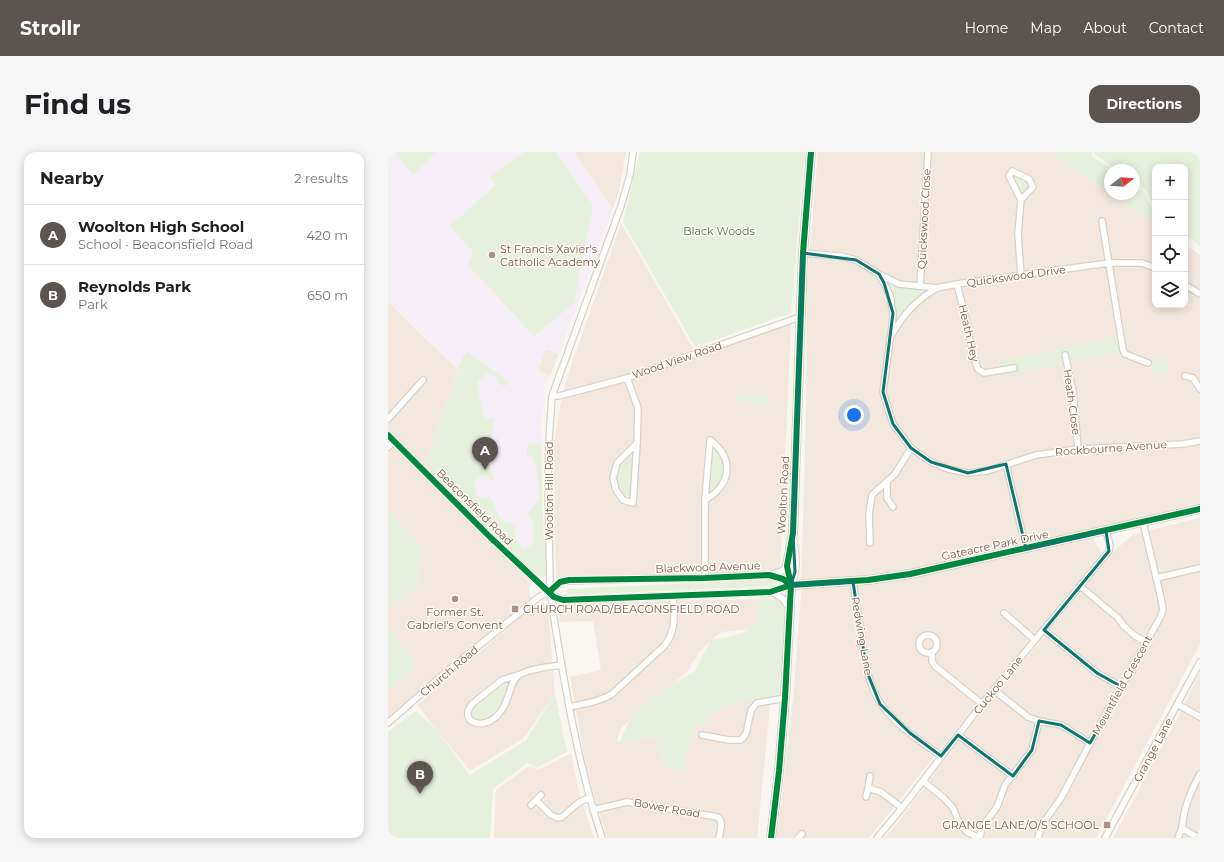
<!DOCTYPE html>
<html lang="en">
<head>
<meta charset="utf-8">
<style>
  :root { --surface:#fff; --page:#f6f6f6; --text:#202124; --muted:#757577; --line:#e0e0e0; --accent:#5c5450 }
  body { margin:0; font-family:Montserrat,sans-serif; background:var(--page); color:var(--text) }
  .controls { position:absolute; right:12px; top:12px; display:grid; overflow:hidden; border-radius:8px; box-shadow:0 2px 10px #0003 }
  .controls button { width:36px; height:36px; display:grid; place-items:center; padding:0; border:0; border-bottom:1px solid var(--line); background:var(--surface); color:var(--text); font:20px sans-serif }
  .compass { position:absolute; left:716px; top:12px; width:36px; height:36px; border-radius:50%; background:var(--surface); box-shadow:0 2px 10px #0003; rotate:73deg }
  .you { position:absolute; left:466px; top:263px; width:14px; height:14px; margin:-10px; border:3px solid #fff; border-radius:50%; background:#1a73e8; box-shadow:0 0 0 6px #1a73e833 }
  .badge { display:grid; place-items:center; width:26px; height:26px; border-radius:50%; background:var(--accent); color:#fff; font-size:13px; font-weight:700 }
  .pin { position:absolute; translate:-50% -33px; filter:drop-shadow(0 1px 2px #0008) }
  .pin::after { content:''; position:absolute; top:21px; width:14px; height:12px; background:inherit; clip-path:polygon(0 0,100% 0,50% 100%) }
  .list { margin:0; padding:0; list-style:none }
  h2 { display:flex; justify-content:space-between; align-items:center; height:52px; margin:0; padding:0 16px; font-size:17px }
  h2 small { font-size:13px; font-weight:400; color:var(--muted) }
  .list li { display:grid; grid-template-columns:26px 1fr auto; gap:12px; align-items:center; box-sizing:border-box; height:60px; padding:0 16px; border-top:1px solid var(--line) }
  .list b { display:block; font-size:15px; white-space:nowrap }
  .list p { margin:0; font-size:13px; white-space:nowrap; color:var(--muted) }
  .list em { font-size:13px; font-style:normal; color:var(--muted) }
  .icon { flex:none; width:22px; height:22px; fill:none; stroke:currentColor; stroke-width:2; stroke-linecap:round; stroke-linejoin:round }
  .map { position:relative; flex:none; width:812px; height:686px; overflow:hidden; border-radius:12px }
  header { display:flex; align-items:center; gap:24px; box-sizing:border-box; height:56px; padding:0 20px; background:var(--accent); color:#fff }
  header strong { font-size:19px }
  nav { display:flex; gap:22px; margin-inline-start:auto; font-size:14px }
  .intro { display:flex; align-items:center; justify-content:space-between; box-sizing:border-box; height:96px; padding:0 24px }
  h1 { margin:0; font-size:28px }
  .button { padding:10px 18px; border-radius:12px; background:var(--accent); color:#fff; font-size:14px; font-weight:700 }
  main { display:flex; gap:24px; padding:0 24px }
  aside { flex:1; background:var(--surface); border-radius:12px; box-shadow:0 2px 10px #0003 }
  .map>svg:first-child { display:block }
</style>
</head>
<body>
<header>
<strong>Strollr</strong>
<nav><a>Home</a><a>Map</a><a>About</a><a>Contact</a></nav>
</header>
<div class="intro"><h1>Find us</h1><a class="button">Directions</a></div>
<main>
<aside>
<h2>Nearby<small>2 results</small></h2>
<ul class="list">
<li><span class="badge">A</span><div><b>Woolton High School</b><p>School · Beaconsfield Road</p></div><em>420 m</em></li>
<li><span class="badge">B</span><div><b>Reynolds Park</b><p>Park</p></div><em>650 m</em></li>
</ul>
</aside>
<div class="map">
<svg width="812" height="686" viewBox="0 0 812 686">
  <rect width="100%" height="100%" fill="#f9f5f0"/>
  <path fill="#f2e8de" d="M186,0H238L231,39L225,57Z
    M430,0H663L767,73V153H797V93L812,103V355L704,380L707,390L714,401L596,543L481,686H388L393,652L406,538L413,443L418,262L419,128Z
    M233,71L303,193L313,204L403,172L392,418L168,427L166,293L173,250L178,229Z
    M0,150L70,218L50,273L36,313L46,323L73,357L71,360L144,431L141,436V443L144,447L42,530L43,532L0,567V539L29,514L0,474V455L29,436L34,396L0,356Z
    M158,197L171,202L162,224L150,219Z
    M812,366V492L708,686H496L511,669L577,581L726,399L746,382Z
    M378,447L372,476L333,480L311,500L299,520L233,576L229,589H248L267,585L277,615L308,572L318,574L322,560L353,550L383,544L369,686H219L198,615L182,525L213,518L205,469L171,470L173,451Z
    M149,451L160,455L167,542L135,587L82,619L29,553Z
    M812,520V686H725L790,565Z
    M183,601L191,640L206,686H106L108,638L141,614L150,618Z"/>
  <path fill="#f6eef6" d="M0,0H186L225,57L171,202L158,197L150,219L162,224L156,232V254L153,270L154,425L149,427L36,313L70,218L0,150Z"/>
  <path fill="#e7f0db" d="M7,0H49L25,23Z
    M136,0H167L205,53L186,151L146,184L80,113L85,100L62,74L108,33L102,24Z
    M252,0H417L403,161L307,195L235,70Z
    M663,0H705L704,4L725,18H722V41Z
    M706,0H812V94L797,83V15H767V57L758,39L746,30V18H729L706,2Z
    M624,19L641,27L645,35L633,48L621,24Z
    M746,33L757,40L767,64V73L723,42H746Z
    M492,127L547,137L522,157L504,182L501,151Z
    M727,185L729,193L737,204L736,210L732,209L731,202L720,204L719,203L688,207L684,212H675L614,226L611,213H609L608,210Z
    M80,200L122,231L116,234L110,231L109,225L98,221L95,225L91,228L89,234L97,268L106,266L104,286L108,294L96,297L106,329L104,330L103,327L102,328L100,324L97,325L96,323L89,326L90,327L85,329L90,347L101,345C109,351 107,365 117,370C119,371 124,372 126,372C129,377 127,378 127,383C128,388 132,392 135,396L141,395L144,393L146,390L145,371L139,361C143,357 149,352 151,346C153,335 148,315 145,305L139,304L138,295L143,291H148L153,294L155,370L159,406L158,424L152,426L144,422L139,415L97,374L70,343L36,313L70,218L75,205Z
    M766,204L781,209L777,224L761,218Z
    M347,242L382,244V253L350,250Z
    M324,291C341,313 341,326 319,345Z
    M248,296L244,349L237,346L230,337L228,325L231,312Z
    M0,356L34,396L29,436L0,455Z
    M386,427L390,429V432L385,434L178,443L179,437Z
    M382,440L399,444L397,541L353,550L322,560L318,574L307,573L295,621L277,615L267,585L231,592L238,575L248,556L278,536L307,519L323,488C340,485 366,483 370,464C372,458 372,451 372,445Z
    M0,474L29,514L0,539Z
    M116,532C123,544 109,564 99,569C96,570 92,570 89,570L81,563L83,556L109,534Z
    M167,542L179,600L149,616L139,611L105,637L102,686H0V580L28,559L48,577L82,623L138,588Z"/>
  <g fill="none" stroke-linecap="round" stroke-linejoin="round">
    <defs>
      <path id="street" d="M714,69L735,198L737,202L760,211
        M415,101L453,104L468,108L491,122L493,126L502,143L505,161L504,174L495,240L505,272L523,296L543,310L560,317L580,321L599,319L648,303L690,297L795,292L812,289
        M491,122L511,132L549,136L569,132L721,111H754L767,116
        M633,124L630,81L633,48L621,24L624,19L641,27L645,35L633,48
        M569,132L578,168L585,204L590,217L596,221L626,216
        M797,133L812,142
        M532,134L540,0
        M504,182C517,161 527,149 549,136
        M677,203L685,239L690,297
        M797,224L805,226L812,237
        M239,226L250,256L249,291L245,351L235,348L228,338L225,326L229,311L249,291
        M164,244H171L239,226L412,165
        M0,267L35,228
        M0,283L102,385L153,433C161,440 167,447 179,448L382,440L403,433L395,427L381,423L176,429L169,433L161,440L151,445L58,520L0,571
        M0,295L6,290
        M618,312L638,397
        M499,330V346L505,355
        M317,348C343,333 347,307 322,288
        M482,391L481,362L484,343L507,322L523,296
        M381,423L394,419L399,414
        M317,426V348L322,288
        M768,426L812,416
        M465,430C468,449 471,468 474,488C477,510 480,533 493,552C508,574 532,589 553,604
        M692,434L729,465L736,474L747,484L758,490
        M385,440L395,447L401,456
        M616,461L647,488
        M656,478L709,521L734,535
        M531 492a9 9 0 1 1 18 0a9 9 0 1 1-18 0Z
        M543,501L544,502V509L547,514L594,552
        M130,523L114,528L84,552C70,570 94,578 108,565C113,560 117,554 119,547C123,539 123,528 131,523C142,516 161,515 173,513
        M606,538L640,565L651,569L673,573L680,577L702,591
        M789,552L812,565
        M181,555C195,552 211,550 224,542L276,494C289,479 286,462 285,444
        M314,583L341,588H353L358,582L363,558L369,551L397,546
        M570,583L625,624
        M535,629L556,646L565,656L572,673L579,680L591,686
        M480,636L493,640L514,656
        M478,645L480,636L482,624
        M148,648L163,663L170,666L174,665L190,651L202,645
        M143,653L153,643
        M205,658L239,650L330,665C336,669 332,679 331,686
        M795,677L811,686
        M214,686C190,612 177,537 165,460V452L161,440L162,427L160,331L161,288L164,244L233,54L242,23L245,0
        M410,686L414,682
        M489,686L514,656L594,552L721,399L722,393L718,379
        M591,686L596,672L609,655L617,633L644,598L651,569
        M650,686L652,678L656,670L673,646L717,563L773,464L775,457L772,442L755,370
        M717,686L812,510
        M790,686C796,674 794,670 797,658C800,646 806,633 812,622"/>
      <path id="secondary" d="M403,431C409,416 407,405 405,389
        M403,433L480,428L522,422L812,357
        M383,686L391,619L397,546L403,433L399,414L405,381L415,101L423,0"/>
    </defs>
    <use href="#street" stroke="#d7d1cb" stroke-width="8"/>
    <use href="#secondary" stroke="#d9d2cb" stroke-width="10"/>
    <use href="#street" stroke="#fefefd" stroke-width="5.5"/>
    <use href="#secondary" stroke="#fefefd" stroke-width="8"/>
    <defs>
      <path id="cycleway" d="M0,283L102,385L166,445L175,448L382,440L403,433L480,428L522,422L812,357
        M161,440L172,430L181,428L317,426L381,423L395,427L403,433
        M383,686L391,619L397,546L403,433L399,414L405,381L415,101L423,0"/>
    </defs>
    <use href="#cycleway" stroke="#fffaf3" stroke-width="8"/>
    <use href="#cycleway" stroke="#00873e" stroke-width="6"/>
  </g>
  <path fill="none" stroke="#0f766e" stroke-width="3" stroke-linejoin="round" d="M415,101L468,108L491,122L496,131L505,161L495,240L505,272L523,296L543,310L580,321L618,312L638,397L718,379L721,399L656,478L709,521L734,535L702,591L673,573L651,569L644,598L625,624L570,583L553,604L522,581L492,552L479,520L465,430L403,433L407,420L405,381Z"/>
  <g fill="#a69286" stroke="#fffaf3" stroke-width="1.5">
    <circle cx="104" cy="103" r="4"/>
    <circle cx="67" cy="447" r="4"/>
    <rect x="123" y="453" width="8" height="8" rx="2"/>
    <rect x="715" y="669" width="8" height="8" rx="2"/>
  </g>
  <g text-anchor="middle" stroke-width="3" stroke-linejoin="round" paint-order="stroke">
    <g font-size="11" fill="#7a5c4d" stroke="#fffaf3">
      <text transform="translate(536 67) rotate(-87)" y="4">Quickswood Close</text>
      <text transform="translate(628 124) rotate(-8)" y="4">Quickswood Drive</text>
      <text transform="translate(581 181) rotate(77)" y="4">Heath Hey</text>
      <text transform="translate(289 208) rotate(-19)" y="4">Wood View Road</text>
      <text transform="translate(684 250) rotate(82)" y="4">Heath Close</text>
      <text transform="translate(723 296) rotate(-4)" y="4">Rockbourne Avenue</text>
      <text transform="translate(161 339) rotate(-90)" y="4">Woolton Hill Road</text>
      <text transform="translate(395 343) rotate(-87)" y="4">Woolton Road</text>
      <text transform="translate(87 355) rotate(45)" y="4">Beaconsfield Road</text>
      <text transform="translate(607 393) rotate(-12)" y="4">Gateacre Park Drive</text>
      <text transform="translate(320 415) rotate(-2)" y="4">Blackwood Avenue</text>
      <text transform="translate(474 484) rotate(80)" y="4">Redwing Lane</text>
      <text transform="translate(61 519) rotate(-40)" y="4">Church Road</text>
      <text transform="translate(610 533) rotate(-51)" y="4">Cuckoo Lane</text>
      <text transform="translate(734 533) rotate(-61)" y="4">Mountfield Crescent</text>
      <text transform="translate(765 598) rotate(-62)" y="4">Grange Lane</text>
      <text transform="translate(279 656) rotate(10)" y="4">Bower Road</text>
    </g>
    <g font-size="11" fill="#537a41" stroke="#fffaf3">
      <text x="331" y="83">Black Woods</text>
    </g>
    <g font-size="11" fill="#7a5c4d" stroke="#fffaf3" text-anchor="start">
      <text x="112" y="101">St Francis Xavier's<tspan x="112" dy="13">Catholic Academy</tspan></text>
      <text x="135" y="461">CHURCH ROAD/BEACONSFIELD ROAD</text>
      <text x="67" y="464" text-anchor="middle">Former St.<tspan x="67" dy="13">Gabriel's Convent</tspan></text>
      <text x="711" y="677" text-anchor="end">GRANGE LANE/O/S SCHOOL</text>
    </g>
  </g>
</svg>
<div class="controls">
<button>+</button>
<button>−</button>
<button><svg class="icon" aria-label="locate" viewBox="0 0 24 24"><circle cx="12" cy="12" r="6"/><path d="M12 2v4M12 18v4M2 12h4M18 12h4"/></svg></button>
<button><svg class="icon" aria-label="layers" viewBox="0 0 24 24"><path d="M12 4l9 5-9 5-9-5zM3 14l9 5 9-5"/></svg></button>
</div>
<svg class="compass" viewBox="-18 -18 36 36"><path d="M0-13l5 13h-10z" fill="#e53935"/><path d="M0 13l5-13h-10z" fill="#757577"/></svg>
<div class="you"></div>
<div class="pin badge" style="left:97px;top:318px">A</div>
<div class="pin badge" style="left:32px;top:642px">B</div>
</div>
</main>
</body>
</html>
